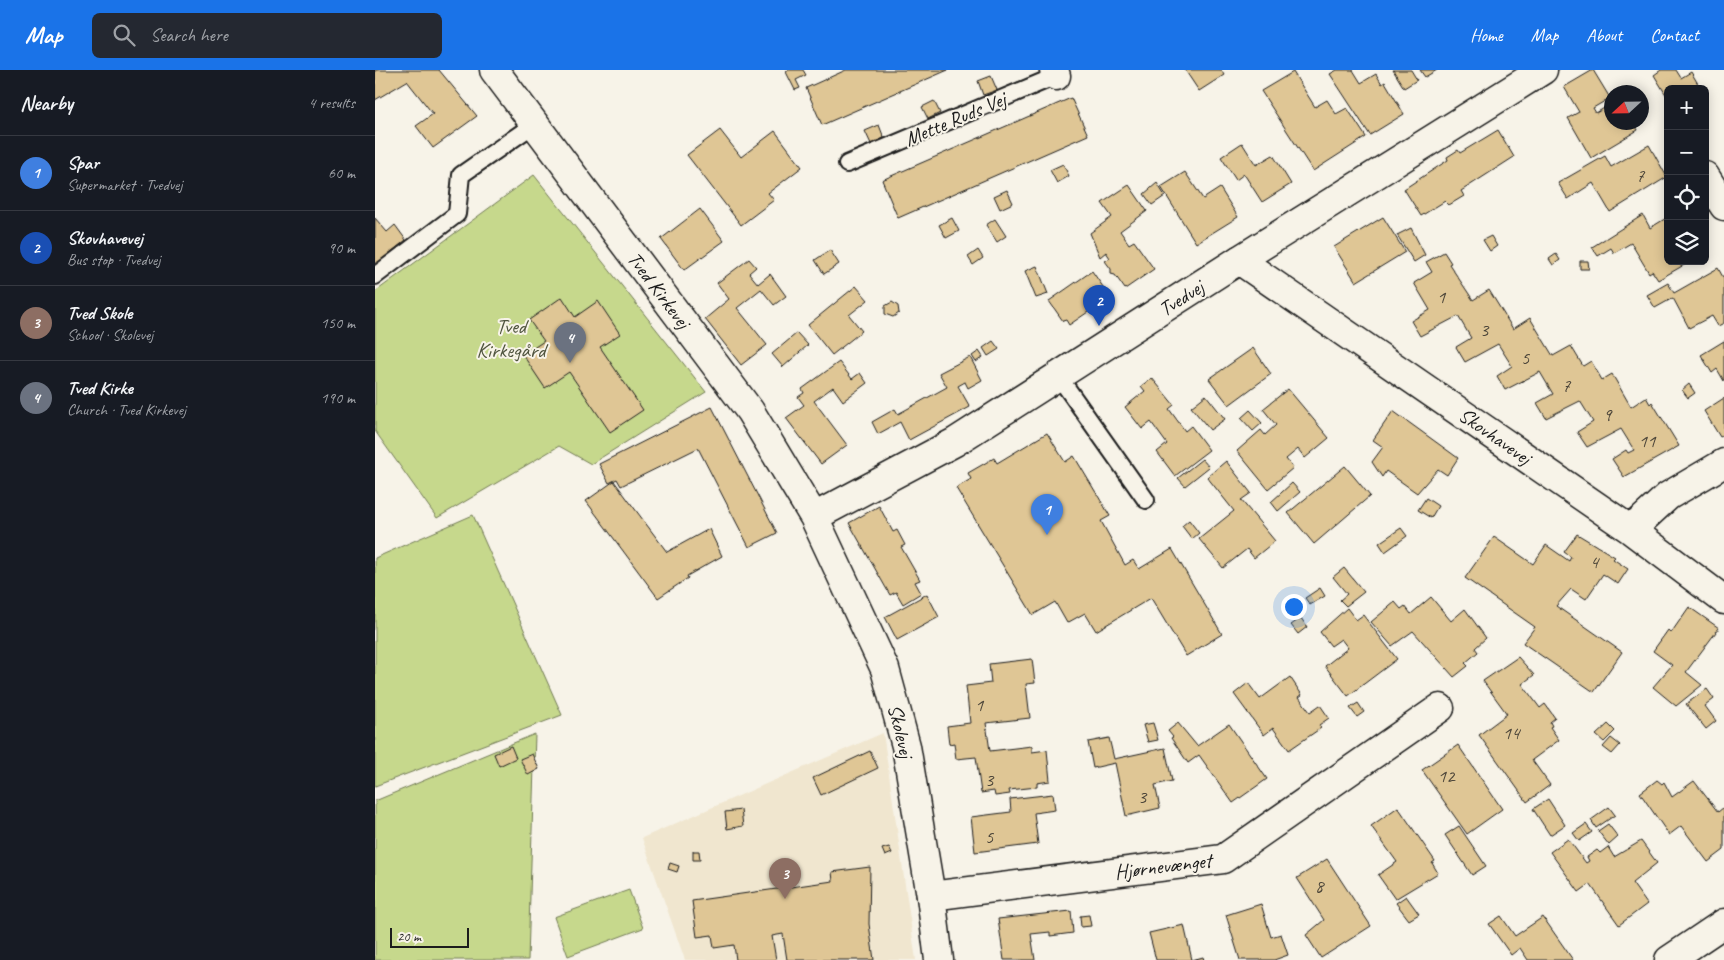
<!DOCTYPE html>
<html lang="en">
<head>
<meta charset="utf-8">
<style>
  :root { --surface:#171b24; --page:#242831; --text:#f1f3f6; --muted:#9ea1a6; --line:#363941; --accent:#1a73e8 }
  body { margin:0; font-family:Caveat,sans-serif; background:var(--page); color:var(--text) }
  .controls { position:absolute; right:15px; top:15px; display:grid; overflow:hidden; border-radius:8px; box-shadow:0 2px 12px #0003 }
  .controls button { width:45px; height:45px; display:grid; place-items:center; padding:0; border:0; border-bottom:1px solid var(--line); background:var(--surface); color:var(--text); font:25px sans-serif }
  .compass { position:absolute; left:1229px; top:15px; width:45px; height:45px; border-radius:50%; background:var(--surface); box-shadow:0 2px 12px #0003; rotate:248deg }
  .scale { position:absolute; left:15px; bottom:12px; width:79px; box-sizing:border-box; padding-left:5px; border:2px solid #1c1c1c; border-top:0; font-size:14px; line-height:18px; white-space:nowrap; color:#1c1c1c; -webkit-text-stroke:4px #f7f3e8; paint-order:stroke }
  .you { position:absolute; left:918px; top:536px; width:18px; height:18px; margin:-12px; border:4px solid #fff; border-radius:50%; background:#1a73e8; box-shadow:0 0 0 8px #1a73e833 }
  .badge { display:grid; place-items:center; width:32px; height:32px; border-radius:50%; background:var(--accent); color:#fff; font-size:16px; font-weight:700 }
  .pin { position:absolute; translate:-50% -41px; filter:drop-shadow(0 1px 2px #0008) }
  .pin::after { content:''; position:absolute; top:26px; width:18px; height:15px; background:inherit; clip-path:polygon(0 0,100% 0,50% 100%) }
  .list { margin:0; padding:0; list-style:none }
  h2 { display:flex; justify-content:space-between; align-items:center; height:65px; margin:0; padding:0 20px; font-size:21px }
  h2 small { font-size:16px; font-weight:400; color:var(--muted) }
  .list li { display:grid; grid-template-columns:32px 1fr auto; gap:15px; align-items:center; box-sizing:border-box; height:75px; padding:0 20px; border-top:1px solid var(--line) }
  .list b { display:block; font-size:19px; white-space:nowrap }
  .list p { margin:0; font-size:16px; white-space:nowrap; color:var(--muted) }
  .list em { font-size:16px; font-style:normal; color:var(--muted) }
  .icon { flex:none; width:28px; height:28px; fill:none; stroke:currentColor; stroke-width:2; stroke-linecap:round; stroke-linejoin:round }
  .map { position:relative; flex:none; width:1349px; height:890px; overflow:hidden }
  header { display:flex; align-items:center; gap:30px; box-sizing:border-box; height:70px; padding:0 25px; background:var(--accent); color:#fff }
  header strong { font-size:24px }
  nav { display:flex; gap:28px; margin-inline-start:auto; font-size:18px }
  .search { width:350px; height:45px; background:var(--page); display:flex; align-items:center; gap:12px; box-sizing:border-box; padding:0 18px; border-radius:8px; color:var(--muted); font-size:19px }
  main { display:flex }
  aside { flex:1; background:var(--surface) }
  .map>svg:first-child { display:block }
</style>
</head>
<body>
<header>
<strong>Map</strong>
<div class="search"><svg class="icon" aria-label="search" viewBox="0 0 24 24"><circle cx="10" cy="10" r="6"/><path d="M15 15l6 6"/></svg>Search here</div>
<nav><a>Home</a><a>Map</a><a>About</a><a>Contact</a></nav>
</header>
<main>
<aside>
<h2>Nearby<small>4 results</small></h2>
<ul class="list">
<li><span class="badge" style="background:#3f7fe0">1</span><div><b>Spar</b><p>Supermarket · Tvedvej</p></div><em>60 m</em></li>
<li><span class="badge" style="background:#1a4fb4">2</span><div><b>Skovhavevej</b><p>Bus stop · Tvedvej</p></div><em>90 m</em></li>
<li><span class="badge" style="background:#8d6e63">3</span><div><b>Tved Skole</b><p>School · Skolevej</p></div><em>150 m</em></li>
<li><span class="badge" style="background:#6b7280">4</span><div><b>Tved Kirke</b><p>Church · Tved Kirkevej</p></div><em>190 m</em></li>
</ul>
</aside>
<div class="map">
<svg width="1349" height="890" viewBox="0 0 1349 890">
  <rect width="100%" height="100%" fill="#f7f3e8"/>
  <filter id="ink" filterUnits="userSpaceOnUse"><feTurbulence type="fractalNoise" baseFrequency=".02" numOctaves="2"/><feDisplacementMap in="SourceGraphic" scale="10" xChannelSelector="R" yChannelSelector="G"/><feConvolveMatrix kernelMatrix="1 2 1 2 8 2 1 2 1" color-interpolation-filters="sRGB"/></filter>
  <g filter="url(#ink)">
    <path fill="#f0e6cf" d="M508,663L541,890H310L267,768Z"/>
    <path fill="#c6d88c" stroke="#717a54" d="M159,105L331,322L216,394L184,376L62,448L0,361V222Z
      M98,445L187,645L0,716V488Z
      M160,664L153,890H0V731Z
      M254,820L268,858L193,886L179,847Z"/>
    <path fill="#dfc695" stroke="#1c1c1c" d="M0,0H64L102,46L58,78L41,56L58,44L32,11L0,30Z
      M414,0H428L431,5L421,10L425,18L420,20L411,2Z
      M471,0H573L447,55L431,18Z
      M810,0H846L849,5L824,21Z
      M962,0H978L986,13L1001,4L1007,14L1010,12L1029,44L995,65L955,4Z
      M1018,0H1036L1042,10L1029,18Z
      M1045,0H1062L1050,7Z
      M1218,0L1235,28L1218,38L1221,43L1236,34V52H1259L1263,60L1216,88L1193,48L1204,42L1189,17Z
      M1286,0H1301L1306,8L1316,2L1326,19H1293V28L1279,5Z
      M918,2L940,37L952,30L961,44L972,38L991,67L938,101L886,21Z
      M616,6L622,20L608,25L603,11Z
      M696,28L713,65L523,148L507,110Z
      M559,31L565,43L553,49L547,37Z
      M504,55L509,68L496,74L490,61Z
      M345,60L366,87L400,61L427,97L393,123L399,130L366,155L312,85Z
      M1123,60L1139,87L1086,121L1089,126L1074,135L1070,131L1046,146L1029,119L1073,90L1072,87L1083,80L1085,83Z
      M867,73L881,95L898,85L916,114L887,132L869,104L861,110L846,87Z
      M1274,75L1292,107L1235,142L1218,113L1193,129L1183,113L1230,86L1236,97Z
      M688,94L694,106L682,113L675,100Z
      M810,102L828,129L845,118L863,147L821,173L786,117Z
      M782,113L790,126L777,135L769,124Z
      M754,115L772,141L745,161L754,174L759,171L779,199L750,219L740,205L736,204V199L730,191L735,188L731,182L725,187L715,163L737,147L727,133Z
      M632,120L638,133L625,139L619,126Z
      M325,139L349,171L309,200L286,169Z
      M1268,145L1275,158L1293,147V191H1316L1283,210L1277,201L1274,203L1256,173L1239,183L1236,178L1223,186L1217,177Z
      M1008,147L1030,182L981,212L959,177Z
      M0,148L12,162L20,155L31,170L0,195Z
      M577,148L584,161L571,168L564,155Z
      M620,149L631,166L622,172L611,155Z
      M1036,158L1050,185L1039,192L1022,165Z
      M1116,166L1122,176L1115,181L1108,170Z
      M455,180L464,194L449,204L440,190Z
      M603,180L608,188L598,195L593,187Z
      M1069,182L1076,193L1074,194L1098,230L1114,220L1138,259L1155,248L1178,286L1196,276L1208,296L1216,291L1227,310L1237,304L1256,337L1271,327L1275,334L1277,332L1304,376L1249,407L1237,389L1251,380L1253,383L1259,380L1246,359L1212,377L1202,362L1218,352L1205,331L1171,348L1162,333L1178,324L1165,302L1130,320L1122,306L1137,296L1123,274L1090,292L1081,277L1096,268L1083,246L1045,266L1036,251L1055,240L1039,213L1057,202L1051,192Z
      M1181,184L1185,190L1178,195L1174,189Z
      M374,189L381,197L374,203L383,214L395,204L411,226L399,235L386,219L362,238L392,275L366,295L330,249L354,229L342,213Z
      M1205,191H1213L1214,199H1205Z
      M662,196L673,224L661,228L650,201Z
      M1343,198L1349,209V253L1343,256L1337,246L1314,258L1298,228L1280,238L1272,225L1293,213L1299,223Z
      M717,201L735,227L694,255L691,250L688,251L674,231Z
      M481,216L493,230L474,245L487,261L457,285L433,255Z
      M187,227L200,247L223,231L245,264L225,277L268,340L235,362L194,302L170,318L148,285L169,271L154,250Z
      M517,232L523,236L524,243L518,247L510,244V236Z
      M422,263L433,275L408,297L397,284Z
      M618,271L624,279L613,286L608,278Z
      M1349,271V311L1342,299L1337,303L1326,285Z
      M878,278L896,304L854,335L834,309Z
      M604,281L608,287L601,292L597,286Z
      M595,287L607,310L593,318L590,312L583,316L595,337L534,370L525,352L503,364L497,352L520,339L523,344L572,317L564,303Z
      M464,292L477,309L485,303L492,313L468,331L458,317L439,331L472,375L446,394L411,348L429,335L423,327L429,323L427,319Z
      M777,308L799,335L794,339L810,361L816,356L834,380L800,406L782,382L792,374L776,352L767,359L750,337L770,321L766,316Z
      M1314,314L1320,323L1313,328L1307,320Z
      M913,319L954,368L930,388L923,379L911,389L918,398L893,419L862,381L886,360L890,365L901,355L888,339Z
      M831,325L850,349L835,360L816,337Z
      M1349,328V365L1345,367L1329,341Z
      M337,337L402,463L374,477L323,378L246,416L242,409L234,413L224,394Z
      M875,340L887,353L878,361L866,348Z
      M1018,341L1083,388L1072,405L1063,399L1042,423L1011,401L1007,407L997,392L1008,377L998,370Z
      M672,363L690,392L699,386L735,446L726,451L750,495L758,490L764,499L797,479L847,564L811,586L776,528L721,561L710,543L692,553L680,532L658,545L581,418L596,409L593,403L619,388L622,393Z
      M827,389L834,397L810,416L803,408Z
      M851,391L876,423L866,430L900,471L879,488L872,479L848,498L824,469L859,441L832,407Z
      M970,396L995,426L939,474L913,443Z
      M239,411L292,482L334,459L347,486L312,506L313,508L283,528L211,431Z
      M917,413L925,422L903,441L896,432Z
      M1051,428L1063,436L1056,448L1043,440Z
      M504,436L518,462L522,460L530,475L526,477L545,510L540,512L546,523L528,534L521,522L515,525L474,453Z
      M814,450L824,463L817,469L807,456Z
      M1026,458L1032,466L1010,482L1004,473Z
      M1202,464L1240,487L1238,489L1253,499L1243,514L1228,504L1211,529L1196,519L1181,536L1247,582L1219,622L1148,573L1160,557L1090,508L1119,467L1158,494L1171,475L1194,491L1196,487L1189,482Z
      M969,498L989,522L971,536L965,530L972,524L958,507Z
      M945,518L950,526L935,535L930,528Z
      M552,524L564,547L522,570L510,547Z
      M1056,527L1076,551L1090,539L1111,568L1100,578L1103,582L1090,593L1093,596L1079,607L1038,561L1017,576L996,552L1020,532L1026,539L1030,536L1036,544Z
      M1314,537L1344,558L1311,602L1327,615L1301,636L1278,617L1297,595L1278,581L1293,560L1296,563Z
      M972,538L981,550L988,545L1022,589L973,626L950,596L973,578L966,569L956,576L945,562Z
      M926,548L932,557L923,564L916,555Z
      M1143,587L1159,605L1147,614L1165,638L1170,634L1180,648L1175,652L1177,656L1175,657L1184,670L1157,690L1175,715L1152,732L1104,665L1132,644L1108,611Z
      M657,589L660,613L651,614L655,648L611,653L615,681L657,676V682L672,680L675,711L662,713V717L634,720L635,724L620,726L619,721L606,723L601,687L581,689L579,673L574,674L572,656L595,653L591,616L616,613L614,594Z
      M915,607L927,625L924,627L935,642L945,635L954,648L944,655L946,658L914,680L898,658L889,665L859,624L873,613L885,629Z
      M1332,619L1339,629L1330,636L1341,651L1331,659L1311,634Z
      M983,633L989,642L982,647L975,638Z
      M778,653L783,670L773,672L768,655Z
      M803,653L822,676L854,654L892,709L858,733L824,685L813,693L796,668L798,667L793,661Z
      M1233,654L1240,661L1229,672L1221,665Z
      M734,668L739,689L790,678L797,711L780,715L785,738L751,746L740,693L718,698L713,672Z
      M1236,668L1245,675L1237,684L1228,677Z
      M1083,675L1127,739L1092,764L1047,700Z
      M136,676L141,688L124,696L119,684Z
      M495,681L503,698L446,725L438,708Z
      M157,684L164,699L153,705L145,689Z
      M1282,710L1287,714L1289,712L1297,727L1319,711L1343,742L1349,737V780L1333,792L1306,756L1294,765L1265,723Z
      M678,724L680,740L659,743L663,774L600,782L596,747L636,742L635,729Z
      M1173,729L1190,755L1175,765L1158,739Z
      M1023,737L1060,791L1057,793L1063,803L1020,829L1003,805L1022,792L996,756Z
      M1234,737L1240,745L1221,758L1216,750Z
      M366,740L368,756L352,759L350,742Z
      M1211,754L1217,762L1204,771L1198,763Z
      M1233,754L1243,767L1234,775L1223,761Z
      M1084,756L1111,796L1097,805L1070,765Z
      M1193,769L1211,793L1214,791L1212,787L1222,780L1225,783L1233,777L1239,787L1266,771L1282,793L1257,813L1272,834L1244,855L1215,814L1204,822L1175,782Z
      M514,777L517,783L510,786L507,779Z
      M318,781H324L325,790H318Z
      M952,789L996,856L946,888L931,865L949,850L922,808Z
      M295,793L304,796L302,802L293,799Z
      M495,797L494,854L499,890H412L408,864L397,866L401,890H361L359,875L339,878L337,865L322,867L317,831L458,811L457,802Z
      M1031,826L1044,844L1034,850L1021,833Z
      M886,834L896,867L906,864L913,885L899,890H865L851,845Z
      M696,841L698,863L675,866V862L656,864L660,890H629L623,849Z
      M714,845L716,856L706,857L705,846Z
      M1126,846L1140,866L1168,847L1198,890H1153L1145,878L1136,885L1114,854Z
      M809,855L817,890L828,887L829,890H781L774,863Z"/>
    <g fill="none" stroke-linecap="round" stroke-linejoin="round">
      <defs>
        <path id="service" d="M472,94L681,6
          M0,206L82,144L86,105L158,55
          M684,307L771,430"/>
        <path id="minor" d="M679,0L681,6
          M1330,106L1349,136
          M864,190L1256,460L1349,530
          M1256,460L1293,426L1349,393
          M556,826L848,789L1065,638
          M1294,890L1349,853"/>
        <path id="tertiary" d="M119,0L375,341L439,447L510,599L531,676L556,826L564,890
          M439,447L580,372L864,190L1168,0"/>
      </defs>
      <use href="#service" stroke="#1c1c1c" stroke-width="20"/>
      <use href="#minor" stroke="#1c1c1c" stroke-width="31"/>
      <use href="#tertiary" stroke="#1c1c1c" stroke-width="31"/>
      <use href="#service" stroke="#f7f3e8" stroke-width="16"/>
      <use href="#minor" stroke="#f7f3e8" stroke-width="28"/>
      <use href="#tertiary" stroke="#f7f3e8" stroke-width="28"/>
    </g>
  </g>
  <g text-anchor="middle" stroke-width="4" stroke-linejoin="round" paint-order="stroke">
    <g font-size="19" fill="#4d463a">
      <text x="1265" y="112">7</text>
      <text x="1066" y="233">1</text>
      <text x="1109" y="266">3</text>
      <text x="1150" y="294">5</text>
      <text x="1191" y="322">7</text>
      <text x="1232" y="351">9</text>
      <text x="1272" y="377">11</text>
      <text x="1219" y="498">4</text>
      <text x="604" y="641">1</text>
      <text x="1136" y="669">14</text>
      <text x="1071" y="712">12</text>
      <text x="614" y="716">3</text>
      <text x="767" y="733">3</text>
      <text x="614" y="773">5</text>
      <text x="944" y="822">8</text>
    </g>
    <g font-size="21" fill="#1c1c1c" stroke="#f7f3e8">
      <text transform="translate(580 49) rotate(-23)" y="7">Mette Ruds Vej</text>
      <text transform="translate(284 220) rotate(53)" y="7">Tved Kirkevej</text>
      <text transform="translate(806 228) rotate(-33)" y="7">Tvedvej</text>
      <text transform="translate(1120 366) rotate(35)" y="7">Skovhavevej</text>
      <text transform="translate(526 661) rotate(77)" y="7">Skolevej</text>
      <text transform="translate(788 796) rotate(-7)" y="7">Hjørnevænget</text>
    </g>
    <g font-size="21" fill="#4f543e" stroke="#f7f3e8">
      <text x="136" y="263">Tved<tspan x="136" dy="24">Kirkegård</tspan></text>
    </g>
  </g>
</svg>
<div class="controls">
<button>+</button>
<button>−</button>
<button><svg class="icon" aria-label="locate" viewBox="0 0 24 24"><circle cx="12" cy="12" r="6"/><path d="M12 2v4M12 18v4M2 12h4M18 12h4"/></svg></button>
<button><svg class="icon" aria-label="layers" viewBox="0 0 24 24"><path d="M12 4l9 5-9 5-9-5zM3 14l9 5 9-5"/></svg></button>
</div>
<svg class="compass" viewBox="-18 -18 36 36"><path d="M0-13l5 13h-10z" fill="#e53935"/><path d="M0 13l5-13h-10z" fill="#9ea1a6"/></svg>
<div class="scale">20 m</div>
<div class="you"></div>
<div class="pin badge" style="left:672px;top:465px;background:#3f7fe0">1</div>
<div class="pin badge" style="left:724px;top:256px;background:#1a4fb4">2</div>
<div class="pin badge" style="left:410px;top:829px;background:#8d6e63">3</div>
<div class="pin badge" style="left:195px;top:293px;background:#6b7280">4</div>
</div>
</main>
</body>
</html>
